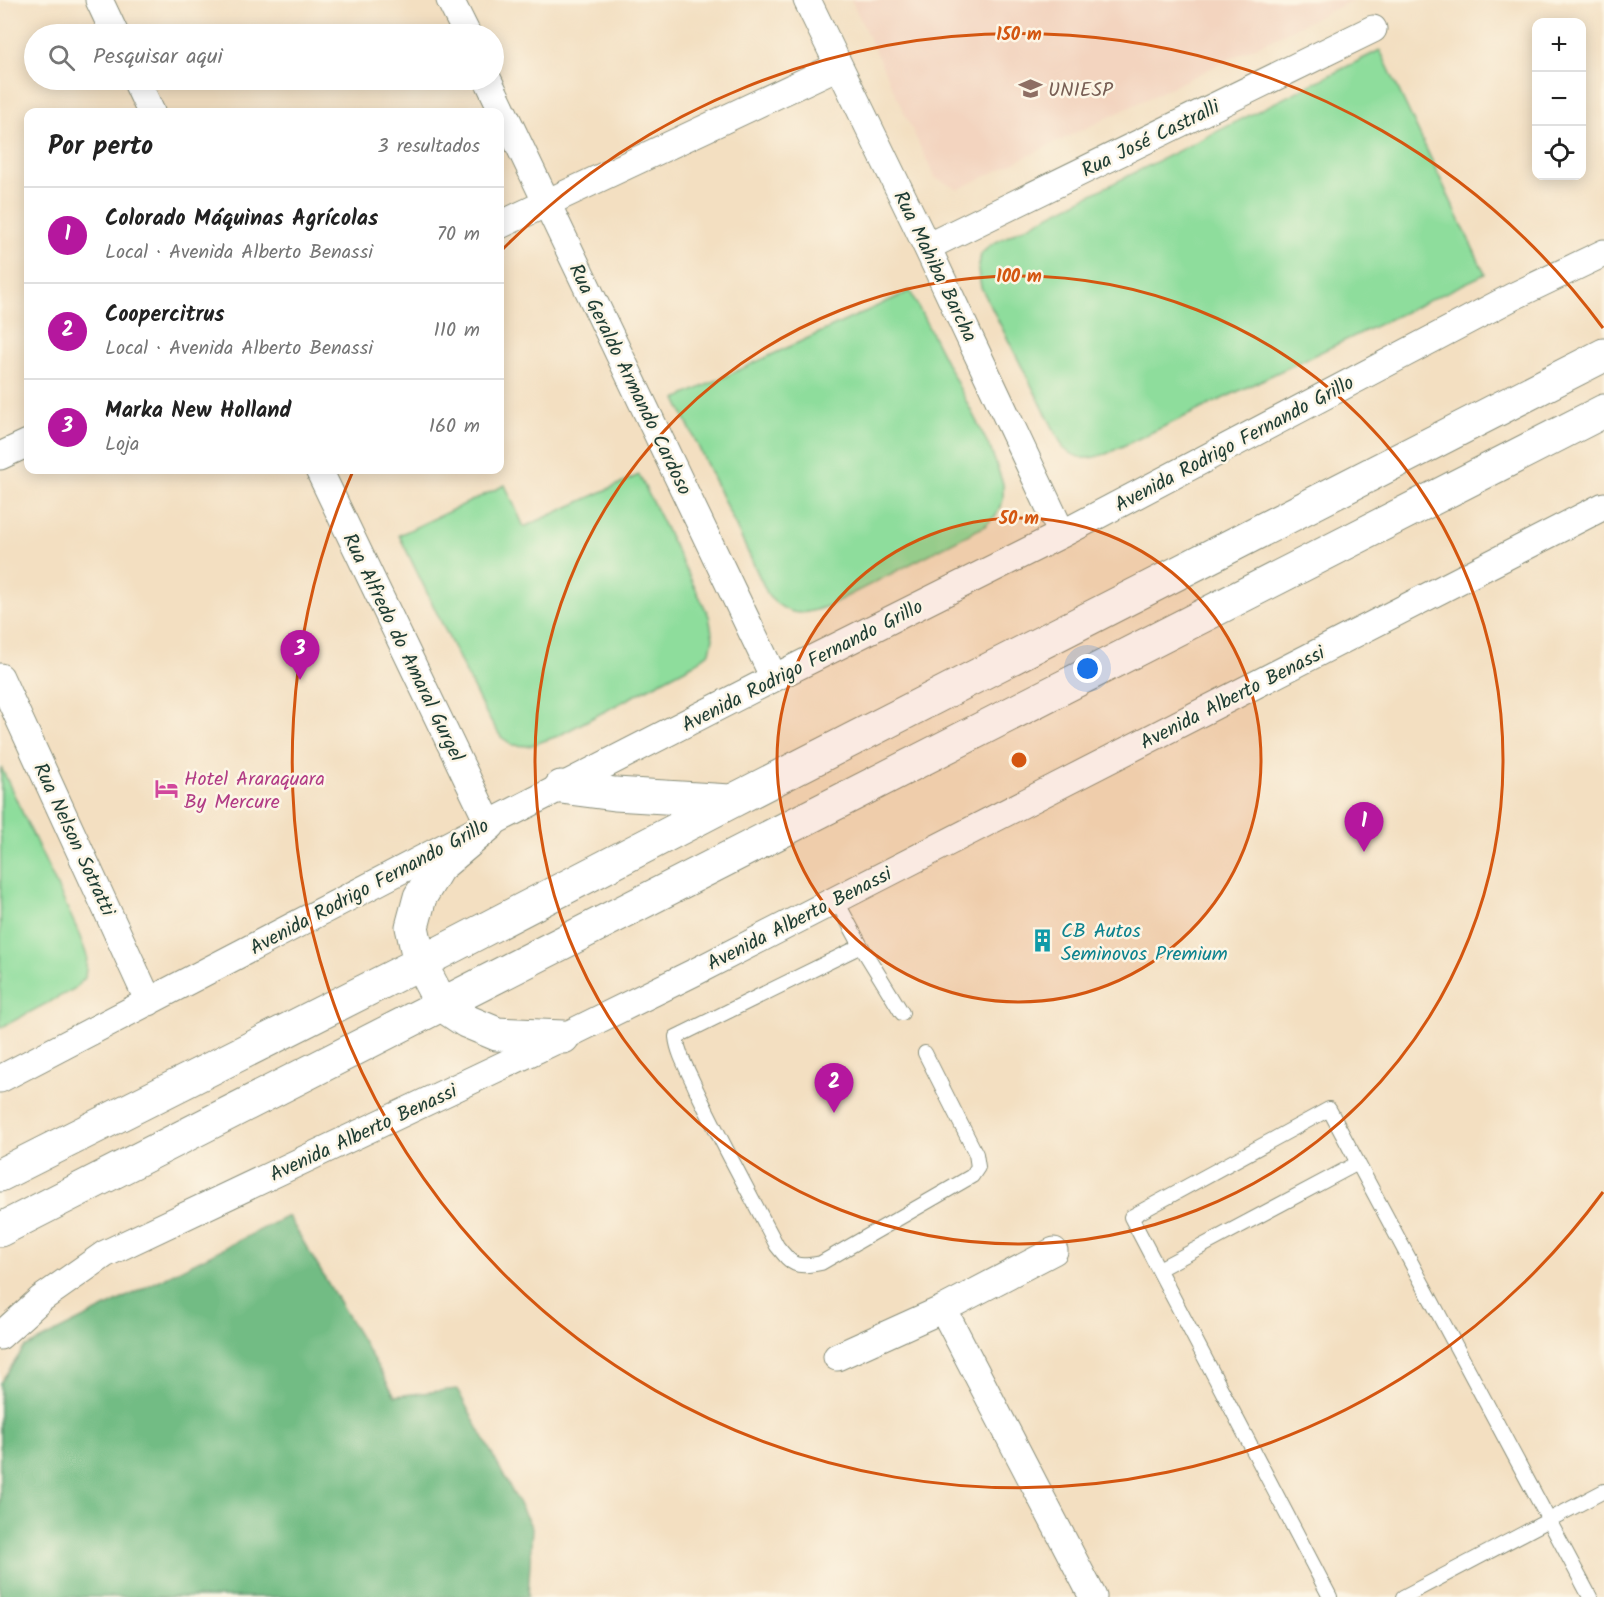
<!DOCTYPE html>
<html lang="pt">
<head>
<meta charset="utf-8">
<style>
  :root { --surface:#fff; --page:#f6f6f6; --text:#222; --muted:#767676; --line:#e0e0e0; --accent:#b5179e }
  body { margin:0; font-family:Kalam,sans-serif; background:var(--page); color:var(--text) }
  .controls { position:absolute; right:18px; top:18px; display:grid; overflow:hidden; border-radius:12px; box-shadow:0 3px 15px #0003 }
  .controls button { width:54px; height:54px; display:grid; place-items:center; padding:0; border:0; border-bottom:2px solid var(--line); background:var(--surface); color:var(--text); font:30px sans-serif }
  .you { position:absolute; left:1088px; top:669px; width:21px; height:21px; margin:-15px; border:4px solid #fff; border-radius:50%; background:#1a73e8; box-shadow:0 0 0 9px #1a73e833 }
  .badge { display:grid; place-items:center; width:39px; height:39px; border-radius:50%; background:var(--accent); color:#fff; font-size:20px; font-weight:700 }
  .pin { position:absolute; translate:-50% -50px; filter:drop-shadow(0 2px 3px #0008) }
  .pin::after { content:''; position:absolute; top:32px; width:21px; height:18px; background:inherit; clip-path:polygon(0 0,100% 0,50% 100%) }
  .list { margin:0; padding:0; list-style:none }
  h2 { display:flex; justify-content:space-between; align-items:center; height:78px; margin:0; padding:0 24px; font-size:26px }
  h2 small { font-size:20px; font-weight:400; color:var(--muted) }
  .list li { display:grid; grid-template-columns:39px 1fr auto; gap:18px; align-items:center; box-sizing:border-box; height:96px; padding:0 24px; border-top:2px solid var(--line) }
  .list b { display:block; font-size:22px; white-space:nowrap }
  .list p { margin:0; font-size:20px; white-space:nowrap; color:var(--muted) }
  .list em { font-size:20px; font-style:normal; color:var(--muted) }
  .icon { flex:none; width:33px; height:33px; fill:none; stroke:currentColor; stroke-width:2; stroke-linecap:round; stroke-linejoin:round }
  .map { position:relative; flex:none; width:1604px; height:1597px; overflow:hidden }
  .search { position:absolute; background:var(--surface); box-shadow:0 3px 15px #0003; left:24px; top:24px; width:480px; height:66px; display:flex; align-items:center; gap:15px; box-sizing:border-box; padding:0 21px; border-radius:33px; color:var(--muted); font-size:22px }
  .panel { position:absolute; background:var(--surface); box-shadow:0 3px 15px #0003; left:24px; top:108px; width:480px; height:366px; border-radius:12px }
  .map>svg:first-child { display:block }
</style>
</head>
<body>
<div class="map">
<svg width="1604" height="1597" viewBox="0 0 1604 1597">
  <rect width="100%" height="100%" fill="#fcf5e5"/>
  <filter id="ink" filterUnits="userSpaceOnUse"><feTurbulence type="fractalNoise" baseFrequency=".0167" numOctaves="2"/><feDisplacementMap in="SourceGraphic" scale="12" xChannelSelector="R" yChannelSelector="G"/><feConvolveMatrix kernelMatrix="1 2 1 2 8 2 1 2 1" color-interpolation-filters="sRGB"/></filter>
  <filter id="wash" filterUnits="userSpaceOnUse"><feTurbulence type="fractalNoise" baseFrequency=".008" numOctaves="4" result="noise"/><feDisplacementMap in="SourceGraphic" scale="24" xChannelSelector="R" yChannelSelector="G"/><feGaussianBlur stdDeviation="1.35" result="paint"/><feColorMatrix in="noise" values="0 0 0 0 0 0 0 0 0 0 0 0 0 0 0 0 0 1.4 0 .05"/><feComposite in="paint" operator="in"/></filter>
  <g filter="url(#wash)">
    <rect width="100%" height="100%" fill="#f3dfc1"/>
    <path fill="#f3d4bf" d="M851,0H1353L959,189L935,178Z"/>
    <path fill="#8edd9c" stroke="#568d68" stroke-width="1.5" d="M1380,50L1485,274L1106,454C1085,460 1082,461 1064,449L981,287L978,271L981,254L992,244Z
      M910,291L991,450L1003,484V500L996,515L985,526L828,606C801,615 791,618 769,597L676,399Z
      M639,475L709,616L713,638L710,652L694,664L558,736L529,746L513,745L501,737L484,710L399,535L505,485L524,527Z
      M1,767L77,929L87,956L85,978L74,989L0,1028Z"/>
    <path fill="#72bc84" stroke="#487c5c" stroke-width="1.5" d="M288,1216L395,1396L457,1389L532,1528L528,1597H0V1383L24,1348Z"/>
  </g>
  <g filter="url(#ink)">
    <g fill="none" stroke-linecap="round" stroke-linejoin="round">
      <defs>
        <path id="lane" d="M836,900L861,946
          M902,1013L861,946L676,1037C678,1055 689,1072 696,1089C721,1142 750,1194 777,1246C793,1266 795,1268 821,1263L972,1176L978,1167L976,1154L925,1053
          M1159,1269L1358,1163
          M1330,1597L1131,1217L1329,1109L1590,1597
          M1403,1597L1604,1491"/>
        <path id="street" d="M99,0L115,34
          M450,0L467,34
          M807,0L927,247L1062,534
          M136,80L151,112
          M488,80L774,678
          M500,225L838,66
          M927,247L1373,29
          M0,456L28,443
          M319,470L489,824
          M0,677L149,1002
          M0,1079L489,824L774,678L1062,534L1512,297L1604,253
          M943,1309L1093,1597
          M0,1336L41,1299L105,1254L563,1037L695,972L1604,506
          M837,1357L943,1309L1054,1251"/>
        <path id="secondary" d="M561,787L615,794L730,801
          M489,824L438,867L420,897L412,927L420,963L442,1005L466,1021L497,1034L563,1037
          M0,1175L420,963L732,801L1604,355
          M0,1230L1604,411"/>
      </defs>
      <use href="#lane" stroke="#898e7a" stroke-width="16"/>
      <use href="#street" stroke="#898e7a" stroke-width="29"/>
      <use href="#secondary" stroke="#898e7a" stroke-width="35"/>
      <use href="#lane" stroke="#fff" stroke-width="14"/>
      <use href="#street" stroke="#fff" stroke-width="27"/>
      <use href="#secondary" stroke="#fff" stroke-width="33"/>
    </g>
  </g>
  <circle cx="1019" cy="760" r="242" fill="#d45610" fill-opacity=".12"/>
  <g fill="none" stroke="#d45610" stroke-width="3">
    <circle cx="1019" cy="760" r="242"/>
    <circle cx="1019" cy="760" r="484"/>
    <path d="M1603 1192A726 726 0 0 1 353 471M501 251A726 726 0 0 1 1603 328"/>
  </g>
  <defs>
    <symbol id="university-bare" viewBox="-9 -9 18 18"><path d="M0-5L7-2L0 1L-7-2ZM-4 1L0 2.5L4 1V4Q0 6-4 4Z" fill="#8d6e63" stroke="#fcf5e5" stroke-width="2.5" paint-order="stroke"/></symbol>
    <symbol id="hotel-bare" viewBox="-9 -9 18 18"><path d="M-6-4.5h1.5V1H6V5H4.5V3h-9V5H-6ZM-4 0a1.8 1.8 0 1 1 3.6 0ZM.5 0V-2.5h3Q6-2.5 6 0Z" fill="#d1479c" stroke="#fcf5e5" stroke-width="2.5" paint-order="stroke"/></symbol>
    <symbol id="building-bare" viewBox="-9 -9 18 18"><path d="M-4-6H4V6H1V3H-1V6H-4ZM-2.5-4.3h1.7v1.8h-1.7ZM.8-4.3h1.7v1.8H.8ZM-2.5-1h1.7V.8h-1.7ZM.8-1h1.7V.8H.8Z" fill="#0f9aa8" stroke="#fcf5e5" stroke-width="2.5" paint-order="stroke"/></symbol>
  </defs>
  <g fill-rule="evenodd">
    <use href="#university-bare" x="1014" y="72" width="33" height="33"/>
    <use href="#hotel-bare" x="150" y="772" width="33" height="33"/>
    <use href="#building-bare" x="1026" y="924" width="33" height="33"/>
  </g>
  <g text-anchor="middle" stroke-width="5" stroke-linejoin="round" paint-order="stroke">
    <g font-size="20" fill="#785e54" stroke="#fcf5e5" text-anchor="start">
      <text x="1048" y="96">UNIESP</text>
    </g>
    <g font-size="20" fill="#1f3d34" stroke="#fcf5e5">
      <text transform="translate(1150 138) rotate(-26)" y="7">Rua José Castralli</text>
      <text transform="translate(936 266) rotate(64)" y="7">Rua Mahiba Barcha</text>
      <text transform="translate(631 379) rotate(64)" y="7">Rua Geraldo Armando Cardoso</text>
      <text transform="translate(1234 443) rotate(-28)" y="7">Avenida Rodrigo Fernando Grillo</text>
      <text transform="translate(404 647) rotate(64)" y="7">Rua Alfredo do Amaral Gurgel</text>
      <text transform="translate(802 665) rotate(-27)" y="7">Avenida Rodrigo Fernando Grillo</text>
      <text transform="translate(1232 697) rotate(-27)" y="7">Avenida Alberto Benassi</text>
      <text transform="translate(75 839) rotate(65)" y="7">Rua Nelson Sotratti</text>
      <text transform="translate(369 886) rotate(-28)" y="7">Avenida Rodrigo Fernando Grillo</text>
      <text transform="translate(799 918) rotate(-27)" y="7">Avenida Alberto Benassi</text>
      <text transform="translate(363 1132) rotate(-25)" y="7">Avenida Alberto Benassi</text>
    </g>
    <g font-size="20" fill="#b23c85" stroke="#fcf5e5" text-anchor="start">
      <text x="184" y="785">Hotel Araraquara<tspan x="184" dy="23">By Mercure</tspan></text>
    </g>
    <g font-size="20" fill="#0d838f" stroke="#fcf5e5" text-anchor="start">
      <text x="1061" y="937">CB Autos<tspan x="1061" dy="23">Seminovos Premium</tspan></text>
    </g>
  </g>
  <circle cx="1019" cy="760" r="9" fill="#d45610" stroke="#fcf5e5" stroke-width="3"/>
  <g font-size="18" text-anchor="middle" font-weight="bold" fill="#d45610" stroke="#fcf5e5" stroke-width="5" stroke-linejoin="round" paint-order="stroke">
    <text x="1019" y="40">150 m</text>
    <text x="1019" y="282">100 m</text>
    <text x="1019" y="524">50 m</text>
  </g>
</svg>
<div class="controls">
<button>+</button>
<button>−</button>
<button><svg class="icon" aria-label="locate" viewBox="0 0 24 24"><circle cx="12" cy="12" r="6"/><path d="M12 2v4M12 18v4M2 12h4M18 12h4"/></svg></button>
</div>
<div class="you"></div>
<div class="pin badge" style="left:1364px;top:852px">1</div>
<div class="pin badge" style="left:834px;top:1113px">2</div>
<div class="pin badge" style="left:300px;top:680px">3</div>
<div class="search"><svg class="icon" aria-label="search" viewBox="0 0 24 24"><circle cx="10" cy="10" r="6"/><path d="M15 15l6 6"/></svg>Pesquisar aqui</div>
<section class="panel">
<h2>Por perto<small>3 resultados</small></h2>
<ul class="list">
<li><span class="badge">1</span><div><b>Colorado Máquinas Agrícolas</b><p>Local · Avenida Alberto Benassi</p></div><em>70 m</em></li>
<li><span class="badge">2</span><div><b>Coopercitrus</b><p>Local · Avenida Alberto Benassi</p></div><em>110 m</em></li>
<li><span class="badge">3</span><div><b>Marka New Holland</b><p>Loja</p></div><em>160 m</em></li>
</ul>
</section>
</div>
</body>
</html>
